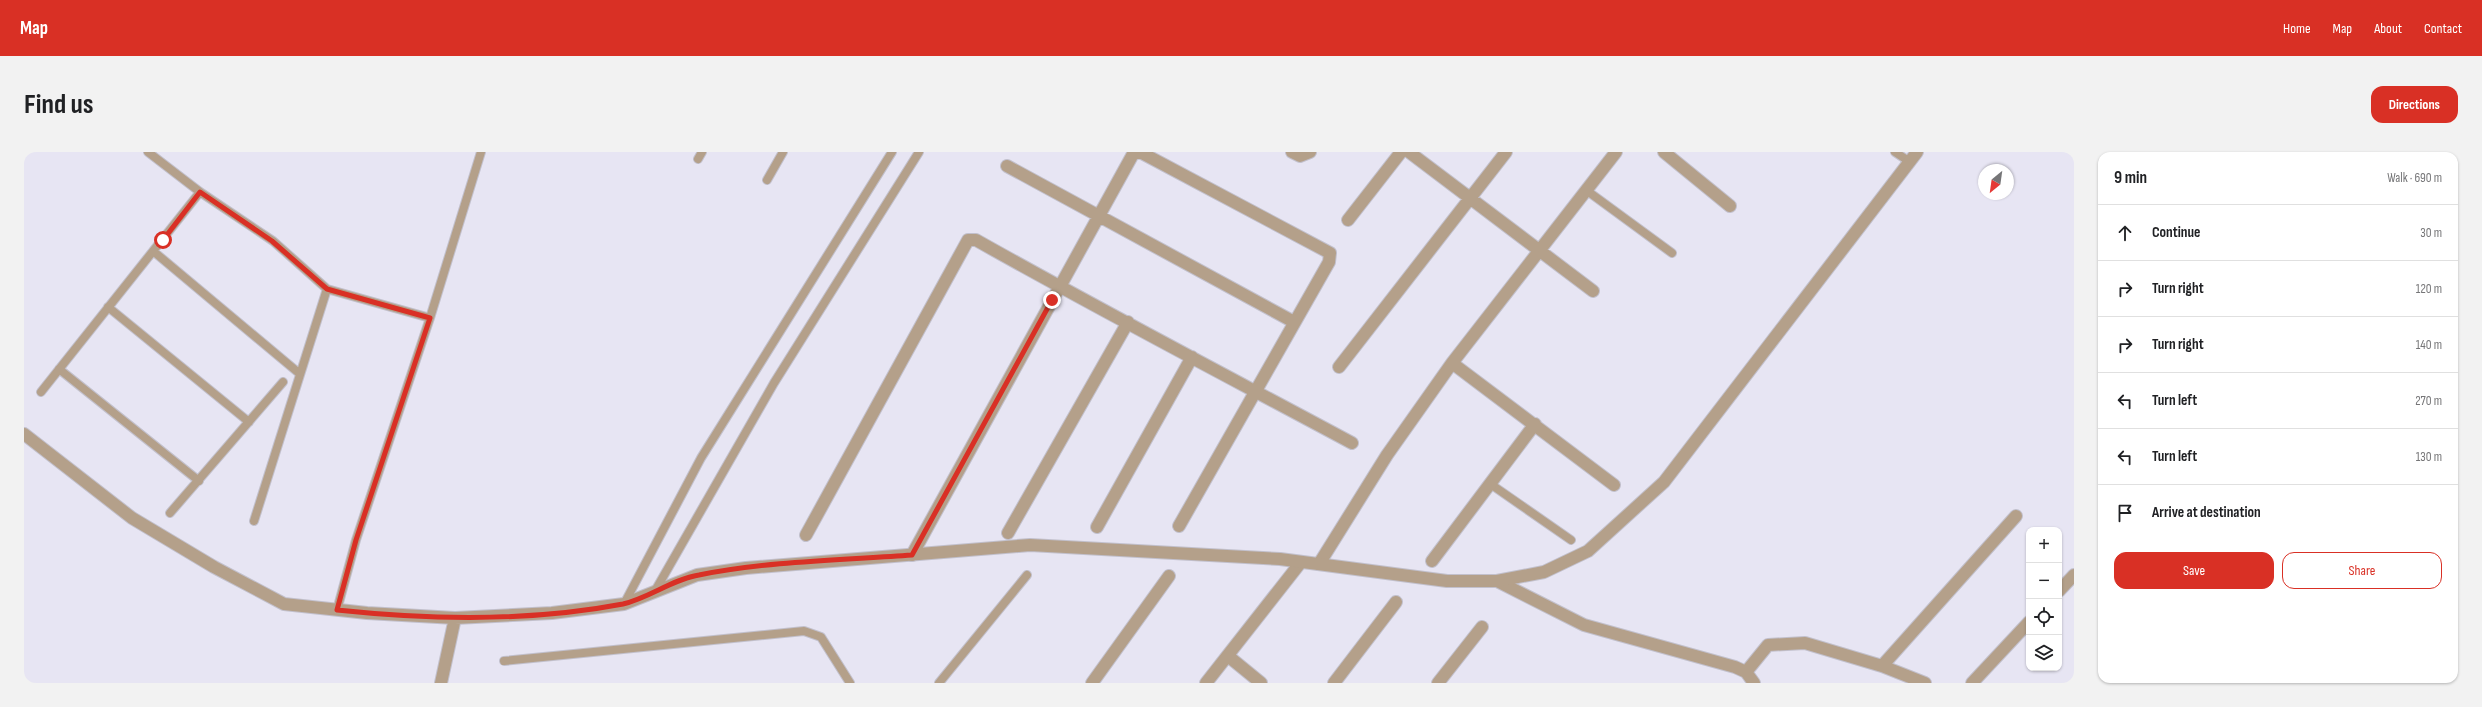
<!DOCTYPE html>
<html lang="en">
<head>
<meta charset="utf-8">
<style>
  :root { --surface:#fff; --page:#f2f2f2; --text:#202124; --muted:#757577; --line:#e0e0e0; --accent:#d93025 }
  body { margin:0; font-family:"Sofia Sans Condensed",sans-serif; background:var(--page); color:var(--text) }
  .controls { position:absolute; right:12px; bottom:12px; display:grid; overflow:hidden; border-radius:8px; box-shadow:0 1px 3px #0004 }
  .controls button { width:36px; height:36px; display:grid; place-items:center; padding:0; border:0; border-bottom:1px solid var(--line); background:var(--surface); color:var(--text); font:20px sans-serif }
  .compass { position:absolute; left:1954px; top:12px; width:36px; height:36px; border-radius:50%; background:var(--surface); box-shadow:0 1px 3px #0004; rotate:209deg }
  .stop { position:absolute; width:12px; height:12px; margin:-9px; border:3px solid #d93025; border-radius:50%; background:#fff }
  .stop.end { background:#d93025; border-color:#fff; box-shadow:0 1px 4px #0008 }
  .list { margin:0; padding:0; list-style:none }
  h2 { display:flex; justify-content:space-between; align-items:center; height:52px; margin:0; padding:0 16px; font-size:17px }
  h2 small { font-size:13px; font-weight:400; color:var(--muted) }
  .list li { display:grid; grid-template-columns:26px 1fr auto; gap:12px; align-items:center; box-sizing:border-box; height:56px; padding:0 16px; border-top:1px solid var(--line) }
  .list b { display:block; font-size:15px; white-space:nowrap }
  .list em { font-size:13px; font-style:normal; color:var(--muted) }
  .actions { display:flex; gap:8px; padding:12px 16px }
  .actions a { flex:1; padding:9px 0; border:1px solid var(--accent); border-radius:12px; text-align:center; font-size:14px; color:var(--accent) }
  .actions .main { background:var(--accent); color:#fff }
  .icon { flex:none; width:22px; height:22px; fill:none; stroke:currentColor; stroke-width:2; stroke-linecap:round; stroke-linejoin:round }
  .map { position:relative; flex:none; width:2050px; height:531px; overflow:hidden; border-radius:12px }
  header { display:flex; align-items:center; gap:24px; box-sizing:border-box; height:56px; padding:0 20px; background:var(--accent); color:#fff }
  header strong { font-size:19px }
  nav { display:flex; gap:22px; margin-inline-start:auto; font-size:14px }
  .intro { display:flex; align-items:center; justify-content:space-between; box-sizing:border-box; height:96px; padding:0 24px }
  h1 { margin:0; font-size:28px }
  .button { padding:10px 18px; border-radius:12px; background:var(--accent); color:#fff; font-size:14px; font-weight:700 }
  main { display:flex; gap:24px; padding:0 24px }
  aside { flex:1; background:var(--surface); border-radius:12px; box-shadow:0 1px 3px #0004 }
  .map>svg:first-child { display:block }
</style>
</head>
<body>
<header>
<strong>Map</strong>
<nav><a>Home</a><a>Map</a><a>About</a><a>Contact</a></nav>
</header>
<div class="intro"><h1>Find us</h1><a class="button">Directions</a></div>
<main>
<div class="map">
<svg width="2050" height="531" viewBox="0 0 2050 531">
  <rect width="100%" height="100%" fill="#e7e5f3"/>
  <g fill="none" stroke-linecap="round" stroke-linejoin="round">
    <defs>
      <path id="service" d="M124,0L176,40L249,89L303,137L406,166
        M1871,0L1886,10
        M674,7L678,0
        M743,28L759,0
        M1562,38L1648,101
        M129,99L276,222
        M84,155L225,270
        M35,217L175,329
        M17,240L176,40
        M1465,331L1547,388
        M146,361L259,230
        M230,369L303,137
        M631,439L750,231L895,0
        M600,452L677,306L868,0
        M313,458L332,388L406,166L457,0
        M480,509L780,479L797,485L826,531
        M915,531L1003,423"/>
      <path id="minor" d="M1268,0L1276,4L1286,0
        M1385,0L1569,139
        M1640,0L1706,54
        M983,14L1270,170
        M1324,68L1377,0
        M1428,211L1590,333
        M1315,215L1482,0
        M1073,375L1168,205
        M984,381L1104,170
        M782,383L944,88H952C1076,158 1203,224 1328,291
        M888,403L1109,2L1116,0L1306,101L1305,110L1155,374
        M1408,409L1511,272
        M1295,412L1363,303L1428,211L1592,0
        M1473,429L1560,473L1711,515L1722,520L1730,531
        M2035,439L2050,423
        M1204,504L1237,531
        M1858,514L1992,364
        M1722,520L1744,493L1781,491L1858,514L1901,531
        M1068,531L1145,424
        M1182,531L1277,410
        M1310,531L1372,450
        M1414,531L1458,475
        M1948,531L2005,470"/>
      <path id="tertiary" d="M0,282L108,366L190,415L260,452L343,461L431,466L528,461L600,452L673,423L722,416L1006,393L1256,407L1423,429H1473L1520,420L1564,399L1640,330L1893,0
        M417,531L431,466"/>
    </defs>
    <use href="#service" stroke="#c2c0cc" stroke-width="10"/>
    <use href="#minor" stroke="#c2c0cc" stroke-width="14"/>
    <use href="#tertiary" stroke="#c2c0cc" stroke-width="14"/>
    <use href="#service" stroke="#b4a08a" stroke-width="8"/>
    <use href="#minor" stroke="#b4a08a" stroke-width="12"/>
    <use href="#tertiary" stroke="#b4a08a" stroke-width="12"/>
  </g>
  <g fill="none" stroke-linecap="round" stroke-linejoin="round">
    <path stroke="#d93025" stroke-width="5" d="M139,88L176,40L248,89L303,137L406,166L332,388L313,458C407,468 505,470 599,452C625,446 649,427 675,423C745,409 818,408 888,403L1028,148"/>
  </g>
</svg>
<div class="controls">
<button>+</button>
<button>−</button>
<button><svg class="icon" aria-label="locate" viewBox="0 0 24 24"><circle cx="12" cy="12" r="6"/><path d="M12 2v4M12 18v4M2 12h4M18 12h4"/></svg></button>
<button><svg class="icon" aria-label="layers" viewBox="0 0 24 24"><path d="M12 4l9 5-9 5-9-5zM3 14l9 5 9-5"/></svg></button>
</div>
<svg class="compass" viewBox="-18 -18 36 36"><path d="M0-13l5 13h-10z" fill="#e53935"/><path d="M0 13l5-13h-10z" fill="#757577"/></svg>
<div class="stop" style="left:139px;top:88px"></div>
<div class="stop end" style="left:1028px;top:148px"></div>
</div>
<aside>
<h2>9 min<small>Walk · 690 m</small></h2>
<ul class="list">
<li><svg class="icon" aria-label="ahead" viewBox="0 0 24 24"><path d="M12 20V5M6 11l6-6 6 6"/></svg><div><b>Continue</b></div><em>30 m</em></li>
<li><svg class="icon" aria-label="right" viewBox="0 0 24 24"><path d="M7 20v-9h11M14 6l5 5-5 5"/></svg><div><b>Turn right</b></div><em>120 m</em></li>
<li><svg class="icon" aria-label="right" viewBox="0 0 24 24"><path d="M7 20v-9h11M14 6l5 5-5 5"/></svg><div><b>Turn right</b></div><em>140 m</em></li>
<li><svg class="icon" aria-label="left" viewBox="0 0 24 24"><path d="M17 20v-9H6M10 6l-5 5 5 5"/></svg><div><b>Turn left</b></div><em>270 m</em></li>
<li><svg class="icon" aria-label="left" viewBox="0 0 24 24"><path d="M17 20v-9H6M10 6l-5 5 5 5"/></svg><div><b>Turn left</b></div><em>130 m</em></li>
<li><svg class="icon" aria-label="arrive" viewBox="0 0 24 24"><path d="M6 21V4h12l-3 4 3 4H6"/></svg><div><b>Arrive at destination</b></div></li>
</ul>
<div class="actions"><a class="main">Save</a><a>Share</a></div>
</aside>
</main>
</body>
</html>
